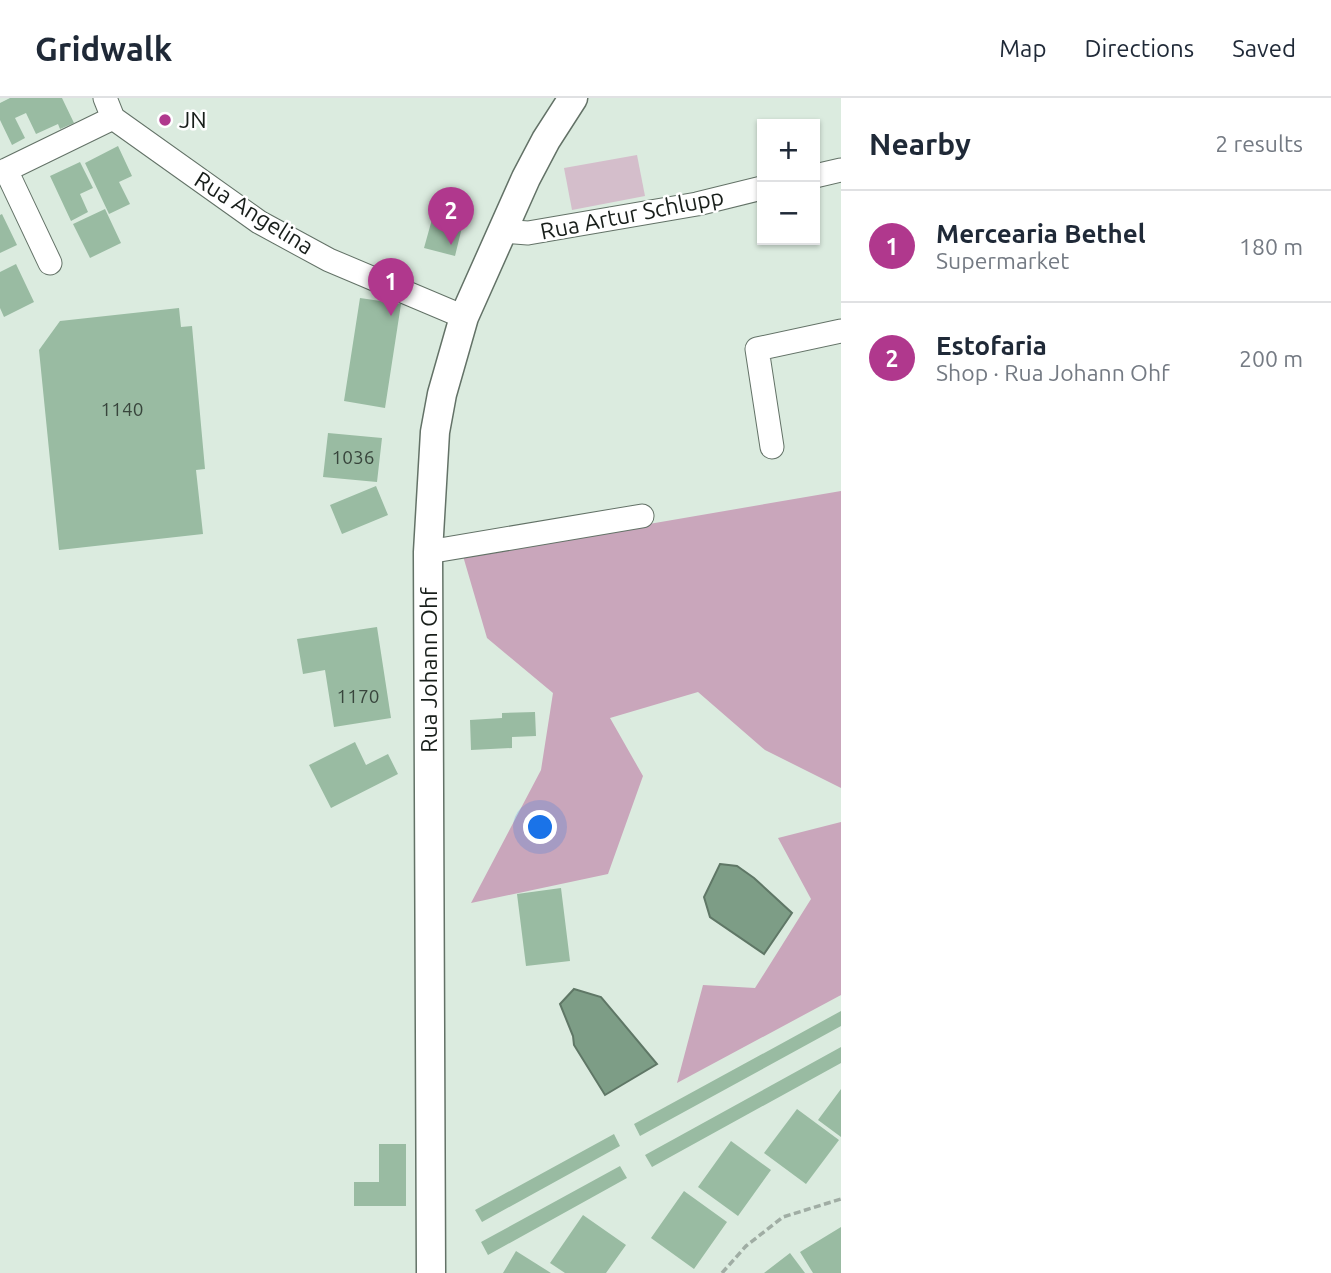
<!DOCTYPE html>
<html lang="en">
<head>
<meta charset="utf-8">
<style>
  :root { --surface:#fff; --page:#f2f2f3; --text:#1f2937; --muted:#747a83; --line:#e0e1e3; --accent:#b0388d }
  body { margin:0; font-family:Ubuntu,sans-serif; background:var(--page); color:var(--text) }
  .controls { position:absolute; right:21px; top:21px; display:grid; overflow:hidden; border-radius:0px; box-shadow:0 2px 5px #0004 }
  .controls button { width:63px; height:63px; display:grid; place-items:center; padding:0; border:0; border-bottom:2px solid var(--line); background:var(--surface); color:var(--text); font:35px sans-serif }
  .you { position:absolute; left:541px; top:730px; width:24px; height:24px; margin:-18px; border:5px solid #fff; border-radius:50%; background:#1a73e8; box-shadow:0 0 0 10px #1a73e833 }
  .badge { display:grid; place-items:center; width:46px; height:46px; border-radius:50%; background:var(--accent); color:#fff; font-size:23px; font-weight:700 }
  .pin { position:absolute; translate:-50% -58px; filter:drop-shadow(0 2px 4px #0008) }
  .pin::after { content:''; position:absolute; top:37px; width:24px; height:21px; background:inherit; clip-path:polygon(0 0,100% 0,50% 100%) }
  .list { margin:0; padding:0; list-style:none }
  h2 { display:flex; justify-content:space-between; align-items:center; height:91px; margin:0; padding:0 28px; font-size:30px }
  h2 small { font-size:23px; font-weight:400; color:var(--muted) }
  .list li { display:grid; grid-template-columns:46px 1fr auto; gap:21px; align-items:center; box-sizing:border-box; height:112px; padding:0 28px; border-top:2px solid var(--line) }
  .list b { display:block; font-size:26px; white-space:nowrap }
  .list p { margin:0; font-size:23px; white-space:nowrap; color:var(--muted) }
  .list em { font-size:23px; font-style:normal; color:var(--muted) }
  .map { position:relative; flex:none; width:841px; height:1175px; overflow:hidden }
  header { display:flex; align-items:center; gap:42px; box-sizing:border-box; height:98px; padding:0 35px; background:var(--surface); border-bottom:2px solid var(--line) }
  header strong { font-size:33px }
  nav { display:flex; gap:38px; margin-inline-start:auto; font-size:24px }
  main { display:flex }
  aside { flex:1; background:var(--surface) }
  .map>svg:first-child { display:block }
</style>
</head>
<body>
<header>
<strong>Gridwalk</strong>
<nav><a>Map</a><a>Directions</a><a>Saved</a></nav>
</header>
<main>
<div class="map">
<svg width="841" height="1175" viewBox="0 0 841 1175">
  <rect width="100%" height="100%" fill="#dbebdf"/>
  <path fill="#d4becb" d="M637,57L645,98L572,112L564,70Z"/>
  <path fill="#c9a6bb" d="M841,393V690L765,652L698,594L610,620L643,678L608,776L471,805L541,672L553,595L487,540L463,458Z
    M841,724V897L677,985L703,887L755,890L811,801L778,740Z"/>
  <path fill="#7d9d86" stroke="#5f7766" stroke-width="2" d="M720,766L737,768L754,780L792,815L764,856L710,819L704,799Z
    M574,891L601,899L657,966L605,997L574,947L573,938L560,906Z"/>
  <path fill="#99bba2" d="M10,0H62L74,25L60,31L58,26L36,36L26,15L15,20L25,40L12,47L0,22V5Z
    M118,48L132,78L119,84L130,106L109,116L85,65Z
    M80,64L93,90L80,96L88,114L71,123L50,78Z
    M105,111L121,145L90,160L73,126Z
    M434,114L464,121L455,158L424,150Z
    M2,116L17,147L0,155V117Z
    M16,166L34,204L4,219L0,210V174Z
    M360,200L401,206L385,310L344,303Z
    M179,210L181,229L192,228L205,371L196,372L203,436L59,452L39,252L60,223Z
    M328,335L382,340L377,384L323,379Z
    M376,388L388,417L342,436L330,407Z
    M377,529L391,620L334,629L325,572L303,576L297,541Z
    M535,614L536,638L512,639V650L471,652L470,622L502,620V615Z
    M355,644L366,667L388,656L398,676L331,710L309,667Z
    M561,790L570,863L526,868L517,796Z
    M841,913V928L640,1038L634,1026Z
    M841,949V965L652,1069L645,1057Z
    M841,991V1039L818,1022Z
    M797,1011L839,1042L806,1086L764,1055Z
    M614,1036L620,1048L482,1124L475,1112Z
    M731,1043L771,1072L738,1118L698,1089Z
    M379,1046H406V1108H354V1084H379Z
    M620,1068L627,1080L488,1157L481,1144Z
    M684,1093L727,1124L694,1171L651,1140Z
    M583,1117L626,1147L606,1175H565L550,1165Z
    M841,1129V1175H813L800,1154Z
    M516,1153L551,1175H503Z
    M790,1155L805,1175H764Z"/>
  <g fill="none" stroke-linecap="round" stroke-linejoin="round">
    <defs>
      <path id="minor" d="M105,0L113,20L259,124L329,162L464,219
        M6,72L50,165
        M0,75L113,20
        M815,78L841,72
        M502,133L528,135L697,106L762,90
        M772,349L757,251L841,233
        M428,454L642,418"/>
      <path id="major" d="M431,1175L428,454L435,334L442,296L464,219L526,80L546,42L573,0"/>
    </defs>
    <use href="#minor" stroke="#637267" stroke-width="25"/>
    <use href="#major" stroke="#637267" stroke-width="31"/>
    <path stroke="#a0ada4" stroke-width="3.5" stroke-dasharray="7 3.5" stroke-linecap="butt" d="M722,1175L746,1148L783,1119L841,1101"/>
    <use href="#minor" stroke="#fff" stroke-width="23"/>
    <use href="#major" stroke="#fff" stroke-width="28"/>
  </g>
  <circle fill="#b0388d" stroke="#fff" stroke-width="2.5" cx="165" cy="22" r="7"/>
  <g text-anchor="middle" stroke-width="5" stroke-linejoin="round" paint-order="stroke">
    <g font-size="19" fill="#38453c">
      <text x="122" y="318">1140</text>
      <text x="353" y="366">1036</text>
      <text x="358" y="605">1170</text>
    </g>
    <g font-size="23" fill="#181e1a" stroke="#fff" text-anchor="start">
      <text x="179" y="30">JN</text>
    </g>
    <g font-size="23" fill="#181e1a" stroke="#fff">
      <text transform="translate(254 115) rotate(32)" y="8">Rua Angelina</text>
      <text transform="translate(632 116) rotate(-11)" y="8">Rua Artur Schlupp</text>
      <text transform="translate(429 572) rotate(-90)" y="8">Rua Johann Ohf</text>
    </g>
  </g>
</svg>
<div class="controls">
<button>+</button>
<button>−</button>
</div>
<div class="you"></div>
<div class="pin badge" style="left:391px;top:218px">1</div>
<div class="pin badge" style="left:451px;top:147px">2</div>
</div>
<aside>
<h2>Nearby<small>2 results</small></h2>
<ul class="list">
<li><span class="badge">1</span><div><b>Mercearia Bethel</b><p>Supermarket</p></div><em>180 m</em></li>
<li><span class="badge">2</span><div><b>Estofaria</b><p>Shop · Rua Johann Ohf</p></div><em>200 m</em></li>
</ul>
</aside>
</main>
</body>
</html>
